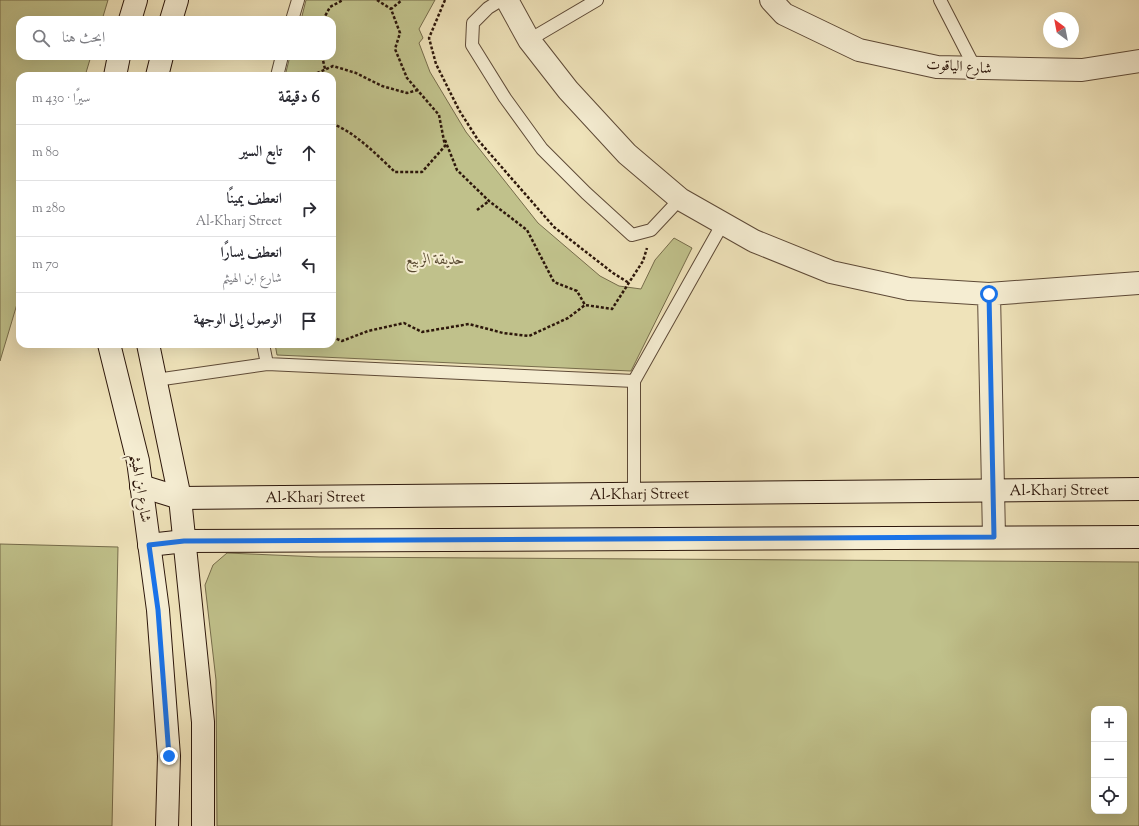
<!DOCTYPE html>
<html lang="ar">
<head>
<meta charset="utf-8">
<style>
  :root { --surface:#fff; --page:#f7f7f7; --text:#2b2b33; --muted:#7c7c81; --line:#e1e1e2 }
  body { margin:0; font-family:"Sorts Mill Goudy",Amiri,serif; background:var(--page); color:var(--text); direction:rtl }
  .controls { position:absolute; right:12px; bottom:12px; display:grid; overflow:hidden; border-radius:8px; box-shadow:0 4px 16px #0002 }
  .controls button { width:36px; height:36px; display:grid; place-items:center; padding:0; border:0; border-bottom:1px solid var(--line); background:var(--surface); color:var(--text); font:20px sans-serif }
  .compass { position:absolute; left:1043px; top:12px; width:36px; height:36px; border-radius:50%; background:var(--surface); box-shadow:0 4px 16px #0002; rotate:328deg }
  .stop { position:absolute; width:12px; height:12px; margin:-9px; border:3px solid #1a73e8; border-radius:50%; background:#fff }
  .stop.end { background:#1a73e8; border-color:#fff; box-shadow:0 1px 4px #0008 }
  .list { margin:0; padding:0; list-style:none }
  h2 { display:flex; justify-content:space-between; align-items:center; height:52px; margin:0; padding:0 16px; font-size:17px }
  h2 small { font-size:13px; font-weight:400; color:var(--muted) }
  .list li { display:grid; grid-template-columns:26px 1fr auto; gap:12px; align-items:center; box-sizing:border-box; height:56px; padding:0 16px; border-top:1px solid var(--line) }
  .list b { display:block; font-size:15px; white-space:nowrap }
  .list p { margin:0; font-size:13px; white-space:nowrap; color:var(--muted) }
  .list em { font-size:13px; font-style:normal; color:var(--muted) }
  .icon { flex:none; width:22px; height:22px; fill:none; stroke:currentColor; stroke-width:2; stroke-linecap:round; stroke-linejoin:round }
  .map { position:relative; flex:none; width:1139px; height:826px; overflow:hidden; direction:ltr }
  .search { position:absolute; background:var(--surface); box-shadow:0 4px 16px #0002; left:16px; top:16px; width:320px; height:44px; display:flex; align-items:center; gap:10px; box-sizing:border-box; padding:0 14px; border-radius:12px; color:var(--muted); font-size:15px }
  .panel { position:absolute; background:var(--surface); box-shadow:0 4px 16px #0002; left:16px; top:72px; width:320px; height:276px; border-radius:12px; direction:rtl }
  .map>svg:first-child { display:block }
</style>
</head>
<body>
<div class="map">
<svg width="1139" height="826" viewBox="0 0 1139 826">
  <rect width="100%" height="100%" fill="#efe3ba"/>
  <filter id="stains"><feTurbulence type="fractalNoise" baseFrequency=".005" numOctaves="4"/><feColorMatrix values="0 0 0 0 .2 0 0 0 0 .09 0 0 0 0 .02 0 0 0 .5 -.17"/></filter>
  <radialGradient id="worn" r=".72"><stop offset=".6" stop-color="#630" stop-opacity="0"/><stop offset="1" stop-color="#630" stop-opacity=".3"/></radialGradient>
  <path fill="#c0c18b" stroke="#766c4b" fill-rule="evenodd" d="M0,0H108L102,20H20V56H91L85,76H20V294L0,361Z
    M306,0H435L419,29L423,38L419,43L430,72L466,132L538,223L600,276L619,286L641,289L655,260L674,238L692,248L631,371L277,355L275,344H332V76H285L290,56H332V20H301Z
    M0,544L118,547L112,826H0Z
    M227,553L320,557L1139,562V826H217L216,680L205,585L213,565ZM1094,709H1124V811H1094Z"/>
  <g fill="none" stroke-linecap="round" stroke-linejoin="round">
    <defs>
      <path id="lane" d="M501,0L488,8L473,23L472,45L505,98L542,149L586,193L632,235L651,230L680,199
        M940,0L975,68
        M292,20L298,0
        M529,40L597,0
        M277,76L282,56
        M263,344L267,364
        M156,380L267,364L634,381
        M634,494V381L723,223"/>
      <path id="street" d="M507,0L529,40L568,90L627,154L680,199L754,241L831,272L909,289L989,294L1139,283
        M771,0L784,14L859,50L937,67L1082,70L1139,61
        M989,294L994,537"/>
      <g id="secondary">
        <path d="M130,20L136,0"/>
        <path d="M171,20L177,0"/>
        <path d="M115,76L119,56"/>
        <path d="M157,76L162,56"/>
        <path d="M109,344L138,461L158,610L169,756L167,826"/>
        <path d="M148,344L180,498L203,722V826"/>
        <path id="s1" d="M141,486L180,498L1139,489"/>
        <path d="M149,545L185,541L1139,537"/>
      </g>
    </defs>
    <use href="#lane" stroke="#5e4a37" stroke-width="14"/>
    <use href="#street" stroke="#5e4a37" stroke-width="24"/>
    <use href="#secondary" stroke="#2d170b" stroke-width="24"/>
    <path stroke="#2d170b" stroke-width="2.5" stroke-dasharray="3 2" stroke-linecap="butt" d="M377,0L391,9
      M445,0L429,38L436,64L459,110L478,140L554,227L613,273L629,283
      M323,20L330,7L343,0
      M322,56L325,69
      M313,76L315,74L333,66L356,73L382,86L407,93L418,90
      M332,124C354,131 378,156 395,172H422L445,146L439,115L407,78L395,49L400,33L391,9L402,0
      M445,140L457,170L489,201L527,230L554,282L577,291L585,305
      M477,210L489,201
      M332,337L342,341L368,331L404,323L422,332L469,324L503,333L529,336L568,318L585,305L612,309L643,261L647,248"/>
    <use href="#lane" stroke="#f5edd2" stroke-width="12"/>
    <use href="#street" stroke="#f5edd2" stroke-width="22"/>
    <use href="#secondary" stroke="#f5edd2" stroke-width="22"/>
  </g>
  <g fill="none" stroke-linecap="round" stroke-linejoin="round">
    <path stroke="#1a73e8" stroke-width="5" d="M169,756L158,610L149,545L184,541L994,537L989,294"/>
  </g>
  <g text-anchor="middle" stroke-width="4" stroke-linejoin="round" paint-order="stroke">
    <g font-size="15" fill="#2d170b" stroke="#f5edd2">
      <text transform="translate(959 66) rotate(4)" y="5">شارع الياقوت</text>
      <text transform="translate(141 488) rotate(81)" y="5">شارع ابن الهيثم</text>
      <text dy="5" stroke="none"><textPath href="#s1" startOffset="920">Al-Kharj Street</textPath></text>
      <text dy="5" stroke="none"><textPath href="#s1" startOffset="500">Al-Kharj Street</textPath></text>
      <text dy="5" stroke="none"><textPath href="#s1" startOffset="176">Al-Kharj Street</textPath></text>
    </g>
    <g font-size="15" font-style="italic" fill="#594a31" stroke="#f5edd2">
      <text x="435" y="264">حديقة الربيع</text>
    </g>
  </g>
  <rect width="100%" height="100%" filter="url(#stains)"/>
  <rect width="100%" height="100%" fill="url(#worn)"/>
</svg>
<div class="controls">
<button>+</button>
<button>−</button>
<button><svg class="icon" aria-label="locate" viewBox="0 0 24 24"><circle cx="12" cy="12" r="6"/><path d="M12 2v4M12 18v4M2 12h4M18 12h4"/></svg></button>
</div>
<svg class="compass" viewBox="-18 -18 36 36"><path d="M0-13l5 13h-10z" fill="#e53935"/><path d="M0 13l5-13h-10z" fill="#7c7c81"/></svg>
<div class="stop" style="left:989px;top:294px"></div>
<div class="stop end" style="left:169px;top:756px"></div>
<div class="search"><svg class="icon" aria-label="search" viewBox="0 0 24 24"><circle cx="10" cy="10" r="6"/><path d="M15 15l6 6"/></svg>ابحث هنا</div>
<section class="panel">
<h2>6 دقيقة<small>سيرًا · 430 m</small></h2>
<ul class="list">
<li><svg class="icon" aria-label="ahead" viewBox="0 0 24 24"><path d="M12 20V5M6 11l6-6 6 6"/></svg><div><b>تابع السير</b></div><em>80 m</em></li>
<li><svg class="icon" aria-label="right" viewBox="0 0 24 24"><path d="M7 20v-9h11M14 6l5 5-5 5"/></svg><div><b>انعطف يمينًا</b><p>Al-Kharj Street</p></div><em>280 m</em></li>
<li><svg class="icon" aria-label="left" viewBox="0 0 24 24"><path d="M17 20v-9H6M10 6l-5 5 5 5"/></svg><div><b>انعطف يسارًا</b><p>شارع ابن الهيثم</p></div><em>70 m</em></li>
<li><svg class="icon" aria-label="arrive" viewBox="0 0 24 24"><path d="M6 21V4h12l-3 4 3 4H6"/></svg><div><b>الوصول إلى الوجهة</b></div></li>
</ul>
</section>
</div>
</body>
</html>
